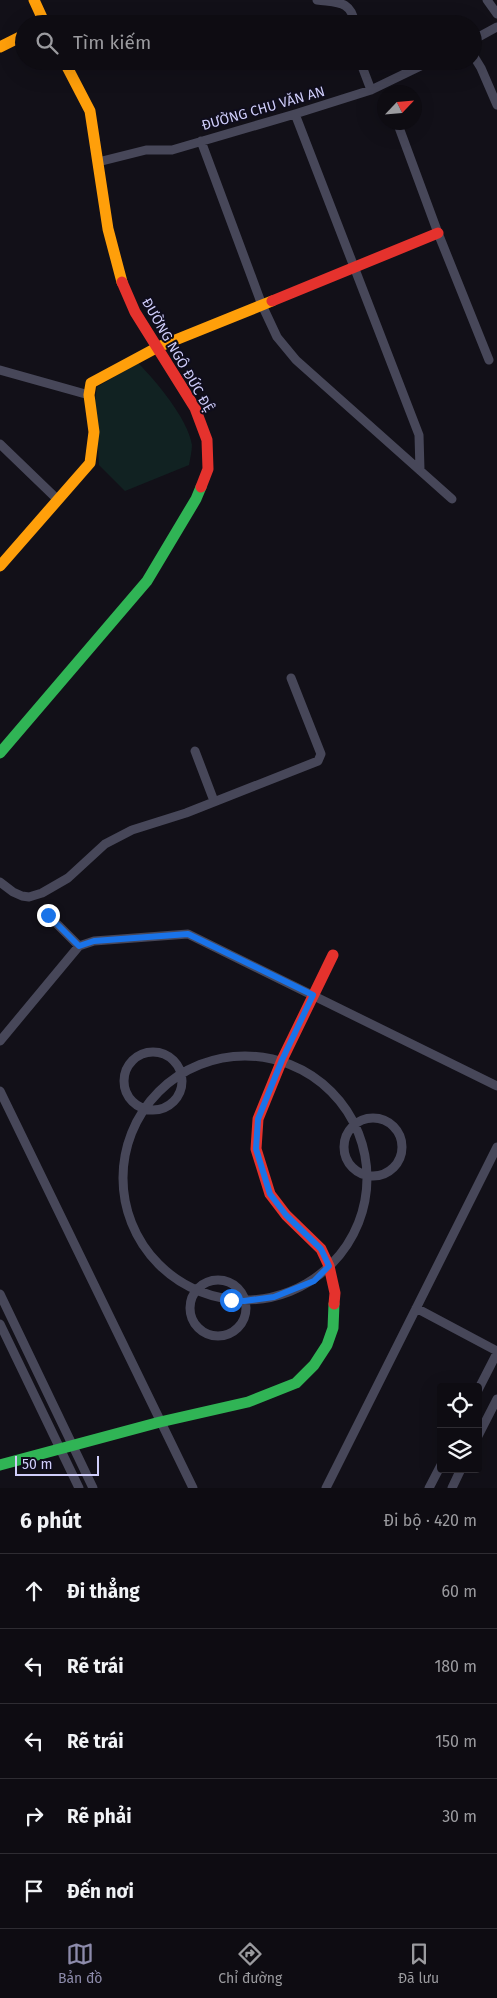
<!DOCTYPE html>
<html lang="vi">
<head>
<meta charset="utf-8">
<style>
  :root { --surface:#0e0c12; --page:#17151b; --text:#f1f3f6; --muted:#9b9b9f; --line:#2e2c32; --accent:#8d8bab }
  body { margin:0; font-family:"Fira Sans",sans-serif; background:var(--page); color:var(--text) }
  .controls { position:absolute; right:15px; bottom:15px; display:grid; overflow:hidden; border-radius:5px; box-shadow:0 5px 20px #0002 }
  .controls button { width:45px; height:45px; display:grid; place-items:center; padding:0; border:0; border-bottom:1px solid var(--line); background:var(--surface); color:var(--text); font:25px sans-serif }
  .compass { position:absolute; left:377px; top:85px; width:45px; height:45px; border-radius:50%; background:var(--surface); box-shadow:0 5px 20px #0002; rotate:64deg }
  .scale { position:absolute; left:15px; bottom:12px; width:84px; box-sizing:border-box; padding-left:5px; border:2px solid #cfcdfa; border-top:0; font-size:14px; line-height:18px; white-space:nowrap; color:#cfcdfa; -webkit-text-stroke:4px #0f0d1c; paint-order:stroke }
  .stop { position:absolute; width:15px; height:15px; margin:-11px; border:4px solid #1a73e8; border-radius:50%; background:#fff }
  .stop.end { background:#1a73e8; border-color:#fff; box-shadow:0 1px 5px #0008 }
  .list { margin:0; padding:0; list-style:none }
  h2 { display:flex; justify-content:space-between; align-items:center; height:65px; margin:0; padding:0 20px; font-size:21px }
  h2 small { font-size:16px; font-weight:400; color:var(--muted) }
  .list li { display:grid; grid-template-columns:32px 1fr auto; gap:15px; align-items:center; box-sizing:border-box; height:75px; padding:0 20px; border-top:1px solid var(--line) }
  .list b { display:block; font-size:19px; white-space:nowrap }
  .list em { font-size:16px; font-style:normal; color:var(--muted) }
  .icon { flex:none; width:28px; height:28px; fill:none; stroke:currentColor; stroke-width:2; stroke-linecap:round; stroke-linejoin:round }
  .map { position:relative; flex:none; width:497px; height:1488px; overflow:hidden }
  .search { position:absolute; background:var(--surface); box-shadow:0 5px 20px #0002; left:15px; right:15px; top:15px; height:55px; display:flex; align-items:center; gap:12px; box-sizing:border-box; padding:0 18px; border-radius:28px; color:var(--muted); font-size:19px }
  .sheet { height:440px; background:var(--surface) }
  nav { display:flex; justify-content:space-around; align-items:center; box-sizing:border-box; height:70px; border-top:1px solid var(--line); background:var(--surface); font-size:14px; color:var(--muted) }
  nav a { display:grid; justify-items:center; gap:2px }
  nav .on { color:var(--accent) }
  .map>svg:first-child { display:block }
</style>
</head>
<body>
<div class="map">
<svg width="497" height="1488" viewBox="0 0 497 1488">
  <rect width="100%" height="100%" fill="#121018"/>
  <path fill="#122" d="M138,363C156,381 188,419 192,445C192,451 190,459 189,465L125,491L99,465L95,401L97,387Z"/>
  <g fill="none" stroke-linecap="round" stroke-linejoin="round">
    <path stroke="#474759" stroke-width="9" d="M317,0C338,3 351,0 355,24
      M487,0L497,14
      M473,40L497,27
      M473,55L481,68L497,105
      M360,61L371,90
      M295,114L419,435L420,470
      M397,122L438,233L489,360
      M201,141L262,305L277,337L296,360L452,499
      M98,162L146,150H172L295,114L371,90L431,61
      M0,370L89,395
      M0,444L57,499
      M195,751L214,801
      M0,882L13,892L22,896L29,897L42,893L68,878L105,844L132,830L186,813L318,761L321,754L291,678
      M48,915L79,946
      M0,1041L79,946L94,941L188,934L497,1086
      M124 1081a29 29 0 1 1 58 0a29 29 0 1 1-58 0Z
      M123 1178a122 122 0 1 1 244 0a122 122 0 1 1-244 0Z
      M0,1091L193,1488
      M344 1147a29 29 0 1 1 58 0a29 29 0 1 1-58 0Z
      M190 1308a28 28 0 1 1 56 0a28 28 0 1 1-56 0Z
      M0,1294L93,1488
      M416,1308L497,1351
      M0,1324L79,1488
      M478,1390L497,1353
      M478,1436L497,1399
      M326,1488L497,1147
      M429,1488L441,1465
      M452,1488L461,1469"/>
    <path stroke="#30b455" stroke-width="11" d="M0,753L147,581L196,499L201,487
      M0,1465L160,1422L248,1402L296,1383L314,1365L327,1345L333,1328L334,1304"/>
    <path stroke="#ff9f0a" stroke-width="11" d="M34,0L45,24
      M0,47L24,35
      M64,61L90,111L108,229L122,282
      M0,566L90,463L94,432L89,395L91,383L158,347L272,301"/>
    <path stroke="#e5322d" stroke-width="11" d="M122,282L135,312L195,408L207,440L208,469L201,487
      M272,301L438,233
      M333,955L282,1060L258,1119L256,1149L270,1194L286,1215L321,1249L329,1266L335,1293L334,1304"/>
  </g>
  <g fill="none" stroke-linecap="round" stroke-linejoin="round">
    <path stroke="#1a73e8" stroke-width="6" d="M48,915L79,946L94,941L188,934L313,995L282,1060L258,1119L256,1149L270,1194L286,1215L321,1249L329,1266L314,1281L274,1297L244,1301L231,1300"/>
  </g>
  <g text-anchor="middle" stroke-width="4" stroke-linejoin="round" paint-order="stroke">
    <g font-size="14" fill="#cfcdfa" stroke="#0f0d1c">
      <text transform="translate(263 108) rotate(-16)" y="5">ĐƯỜNG CHU VĂN AN</text>
      <text transform="translate(178 355) rotate(60)" y="5">ĐƯỜNG NGÔ ĐỨC ĐỆ</text>
    </g>
  </g>
</svg>
<div class="controls">
<button><svg class="icon" aria-label="locate" viewBox="0 0 24 24"><circle cx="12" cy="12" r="6"/><path d="M12 2v4M12 18v4M2 12h4M18 12h4"/></svg></button>
<button><svg class="icon" aria-label="layers" viewBox="0 0 24 24"><path d="M12 4l9 5-9 5-9-5zM3 14l9 5 9-5"/></svg></button>
</div>
<svg class="compass" viewBox="-18 -18 36 36"><path d="M0-13l5 13h-10z" fill="#e53935"/><path d="M0 13l5-13h-10z" fill="#9b9b9f"/></svg>
<div class="scale">50 m</div>
<div class="stop" style="left:231px;top:1300px"></div>
<div class="stop end" style="left:48px;top:915px"></div>
<div class="search"><svg class="icon" aria-label="search" viewBox="0 0 24 24"><circle cx="10" cy="10" r="6"/><path d="M15 15l6 6"/></svg>Tìm kiếm</div>
</div>
<section class="sheet">
<h2>6 phút<small>Đi bộ · 420 m</small></h2>
<ul class="list">
<li><svg class="icon" aria-label="ahead" viewBox="0 0 24 24"><path d="M12 20V5M6 11l6-6 6 6"/></svg><div><b>Đi thẳng</b></div><em>60 m</em></li>
<li><svg class="icon" aria-label="left" viewBox="0 0 24 24"><path d="M17 20v-9H6M10 6l-5 5 5 5"/></svg><div><b>Rẽ trái</b></div><em>180 m</em></li>
<li><svg class="icon" aria-label="left" viewBox="0 0 24 24"><path d="M17 20v-9H6M10 6l-5 5 5 5"/></svg><div><b>Rẽ trái</b></div><em>150 m</em></li>
<li><svg class="icon" aria-label="right" viewBox="0 0 24 24"><path d="M7 20v-9h11M14 6l5 5-5 5"/></svg><div><b>Rẽ phải</b></div><em>30 m</em></li>
<li><svg class="icon" aria-label="arrive" viewBox="0 0 24 24"><path d="M6 21V4h12l-3 4 3 4H6"/></svg><div><b>Đến nơi</b></div></li>
</ul>
</section>
<nav>
<a class="on"><svg class="icon" aria-label="map" viewBox="0 0 24 24"><path d="M3 6l6-2 6 2 6-2v14l-6 2-6-2-6 2zM9 4v14M15 6v14"/></svg>Bản đồ</a>
<a><svg class="icon" aria-label="directions" viewBox="0 0 24 24"><path d="M12 3l9 9-9 9-9-9zM9 14v-3h6M13 9l2 2-2 2"/></svg>Chỉ đường</a>
<a><svg class="icon" aria-label="saved" viewBox="0 0 24 24"><path d="M7 4h10v16l-5-4-5 4z"/></svg>Đã lưu</a>
</nav>
</body>
</html>
